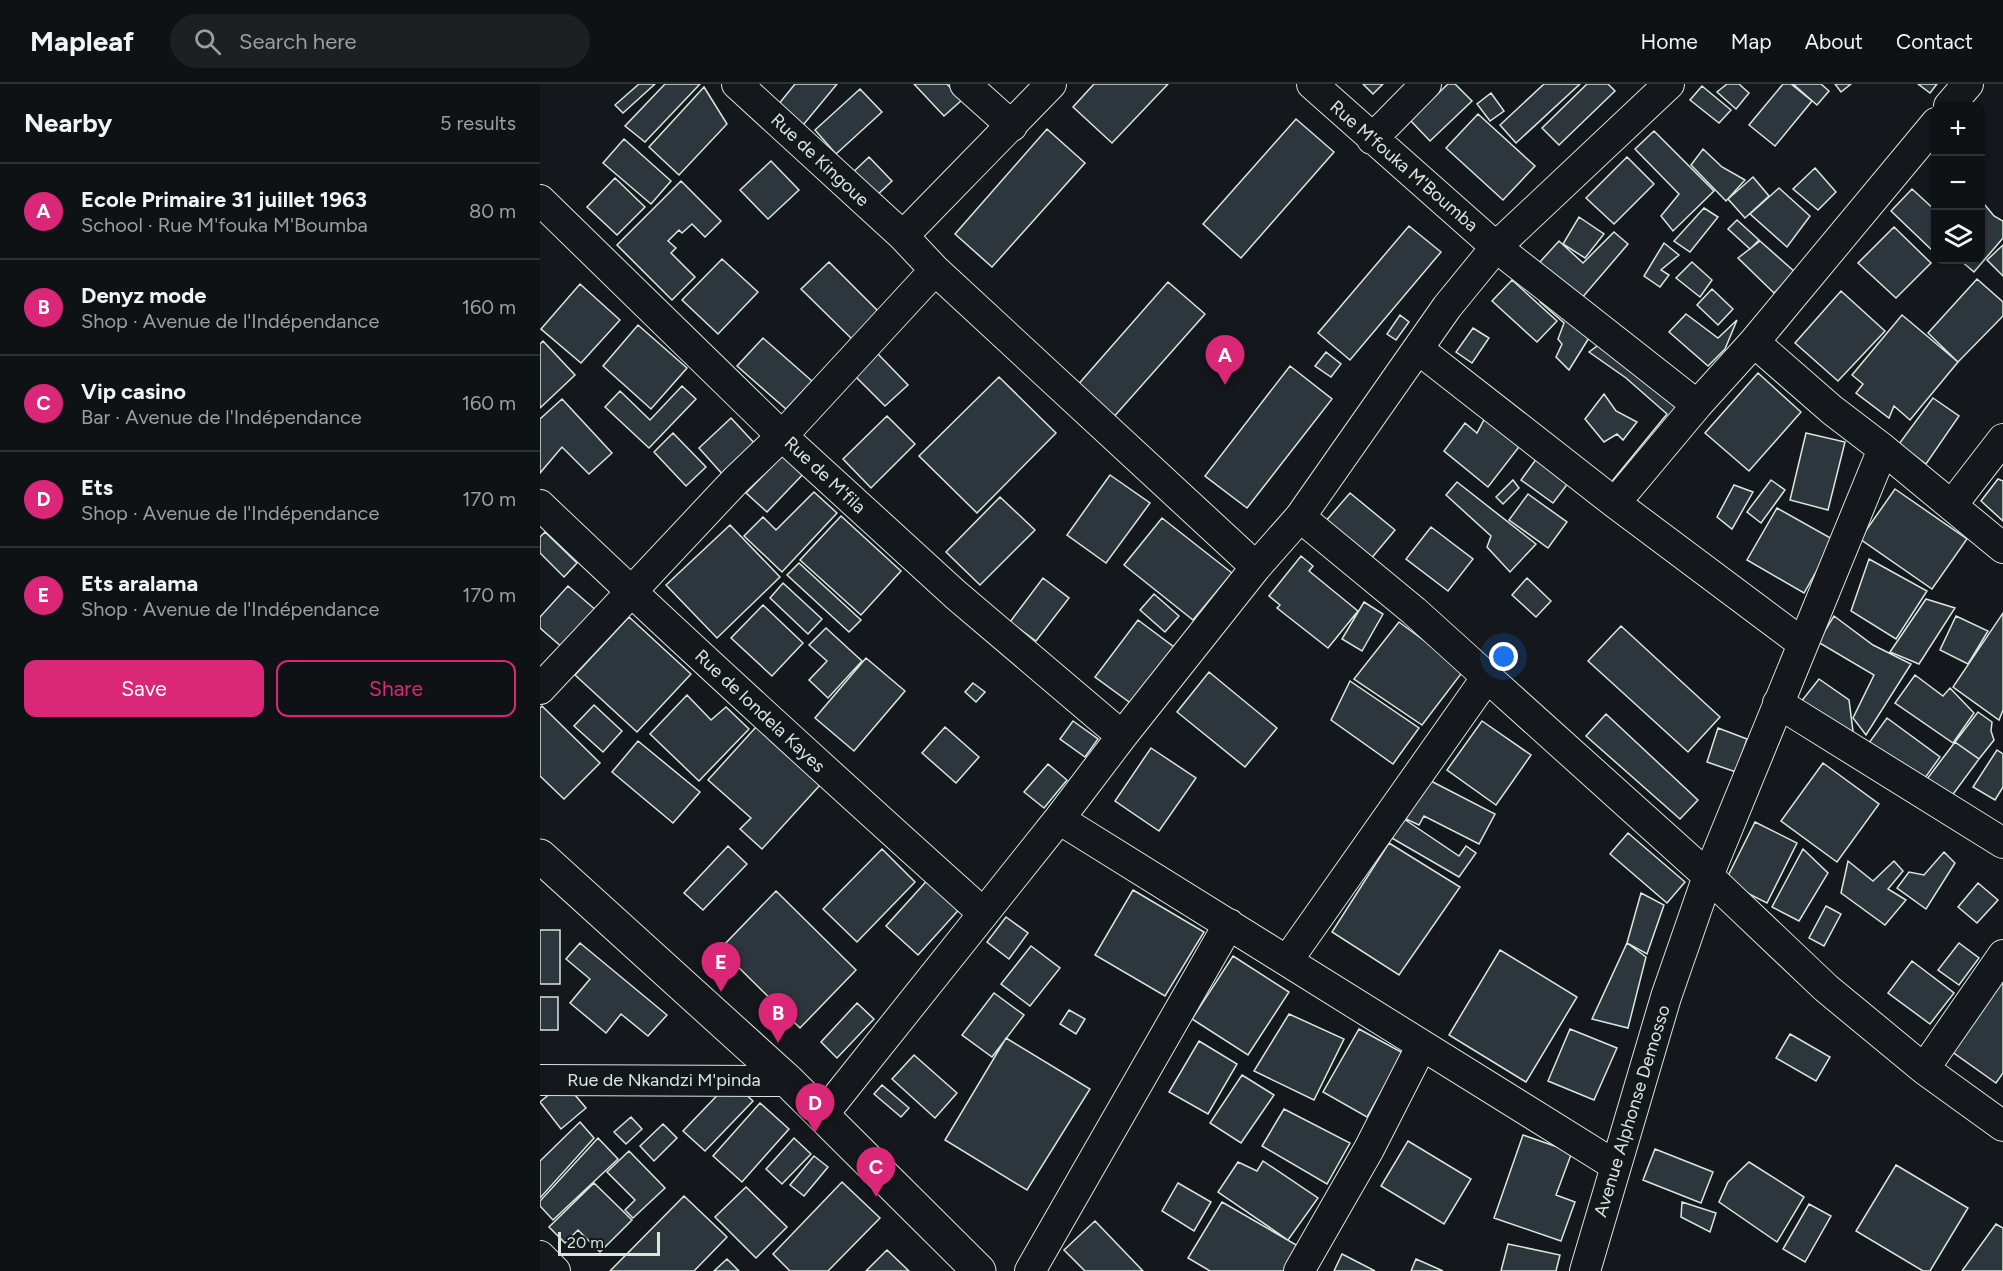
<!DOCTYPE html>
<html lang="en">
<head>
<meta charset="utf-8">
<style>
  :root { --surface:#0f1215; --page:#1d2022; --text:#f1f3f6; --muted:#9b9ea0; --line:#2f3234; --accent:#db2777 }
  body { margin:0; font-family:Figtree,sans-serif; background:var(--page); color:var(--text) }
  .controls { position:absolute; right:18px; top:18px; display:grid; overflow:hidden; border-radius:12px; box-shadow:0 2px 4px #0004 }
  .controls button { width:54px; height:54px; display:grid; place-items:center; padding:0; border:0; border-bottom:2px solid var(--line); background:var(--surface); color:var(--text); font:30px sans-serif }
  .scale { position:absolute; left:18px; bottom:15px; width:102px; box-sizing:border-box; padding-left:6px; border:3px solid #d8e6dc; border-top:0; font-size:16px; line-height:21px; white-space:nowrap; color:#d8e6dc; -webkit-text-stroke:4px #14181c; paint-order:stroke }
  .you { position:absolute; left:964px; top:573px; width:21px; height:21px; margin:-15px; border:4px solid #fff; border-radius:50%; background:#1a73e8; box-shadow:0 0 0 9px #1a73e833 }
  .badge { display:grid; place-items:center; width:39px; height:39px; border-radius:50%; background:var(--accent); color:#fff; font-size:20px; font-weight:700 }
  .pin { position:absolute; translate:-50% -50px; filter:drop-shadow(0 2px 3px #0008) }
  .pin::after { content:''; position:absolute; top:32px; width:21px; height:18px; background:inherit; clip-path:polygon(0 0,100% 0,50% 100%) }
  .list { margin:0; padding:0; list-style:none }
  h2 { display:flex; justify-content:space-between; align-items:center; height:78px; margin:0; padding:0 24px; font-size:26px }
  h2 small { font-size:20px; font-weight:400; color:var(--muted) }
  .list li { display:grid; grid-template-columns:39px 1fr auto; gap:18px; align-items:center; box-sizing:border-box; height:96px; padding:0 24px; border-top:2px solid var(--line) }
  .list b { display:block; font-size:22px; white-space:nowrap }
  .list p { margin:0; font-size:20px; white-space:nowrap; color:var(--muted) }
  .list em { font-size:20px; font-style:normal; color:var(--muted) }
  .actions { display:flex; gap:12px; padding:18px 24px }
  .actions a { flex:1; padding:14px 0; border:2px solid var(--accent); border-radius:12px; text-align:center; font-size:21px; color:var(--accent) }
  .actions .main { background:var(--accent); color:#fff }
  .icon { flex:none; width:33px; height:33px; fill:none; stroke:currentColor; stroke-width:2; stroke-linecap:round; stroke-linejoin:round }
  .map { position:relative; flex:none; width:1463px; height:1187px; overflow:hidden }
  header { display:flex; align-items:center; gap:36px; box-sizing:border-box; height:84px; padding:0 30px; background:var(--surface); border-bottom:2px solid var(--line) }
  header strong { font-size:28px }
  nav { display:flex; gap:33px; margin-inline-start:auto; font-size:21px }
  .search { width:420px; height:54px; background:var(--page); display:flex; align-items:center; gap:15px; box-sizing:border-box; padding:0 21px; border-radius:33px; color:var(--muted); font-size:22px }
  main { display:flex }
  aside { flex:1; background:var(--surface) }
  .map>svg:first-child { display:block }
</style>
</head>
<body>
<header>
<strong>Mapleaf</strong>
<div class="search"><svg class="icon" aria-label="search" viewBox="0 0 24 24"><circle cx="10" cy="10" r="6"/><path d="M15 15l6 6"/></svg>Search here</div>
<nav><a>Home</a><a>Map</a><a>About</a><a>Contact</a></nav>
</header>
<main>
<aside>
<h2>Nearby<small>5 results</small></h2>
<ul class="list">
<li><span class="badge">A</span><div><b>Ecole Primaire 31 juillet 1963</b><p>School · Rue M'fouka M'Boumba</p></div><em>80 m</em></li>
<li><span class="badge">B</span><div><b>Denyz mode</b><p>Shop · Avenue de l'Indépendance</p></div><em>160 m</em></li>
<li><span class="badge">C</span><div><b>Vip casino</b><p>Bar · Avenue de l'Indépendance</p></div><em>160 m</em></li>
<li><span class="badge">D</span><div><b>Ets</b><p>Shop · Avenue de l'Indépendance</p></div><em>170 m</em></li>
<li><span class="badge">E</span><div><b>Ets aralama</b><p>Shop · Avenue de l'Indépendance</p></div><em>170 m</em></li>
</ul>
<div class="actions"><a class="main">Save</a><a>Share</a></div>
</aside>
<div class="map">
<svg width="1463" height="1187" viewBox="0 0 1463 1187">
  <rect width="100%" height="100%" fill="#14181c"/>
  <path fill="#2c363c" stroke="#d8e6dc" stroke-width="1.5" d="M99,0H115L83,29L75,21Z
    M125,0H160L105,58L85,42Z
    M255,0H297L259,46L234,26Z
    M374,0H407L422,16L404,32Z
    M554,0H628L572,59L533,23Z
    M823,0H843L833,10Z
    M908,0H915L932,17L890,57L870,36Z
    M1004,0H1040L976,59L960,41Z
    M1047,0H1068L1075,7L1019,61L1002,44Z
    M1187,0H1199L1209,9L1196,25L1177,8Z
    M1243,0H1251L1272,17L1235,62L1209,41Z
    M1253,0H1281L1289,7L1277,21Z
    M1295,0H1311L1301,8Z
    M1378,0H1397L1390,9Z
    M1162,2L1191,26L1179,39L1150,16Z
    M164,3L187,40L139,91L109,63Z
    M320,5L342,28L296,70L275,46Z
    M951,9L964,27L950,37L937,20Z
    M938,30L995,82L963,116L906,64Z
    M756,35L794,68L701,174L663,140Z
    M507,45L545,79L452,183L415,150Z
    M1114,47L1174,107L1133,147L1121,132L1139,110L1095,65Z
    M84,55L131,97L111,120L63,79Z
    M1163,65L1182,83L1205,96L1186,117L1151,81Z
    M329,73L352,97L331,117L308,93Z
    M1087,73L1114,100L1074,140L1046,114Z
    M231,77L259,106L228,135L200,106Z
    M1275,84L1296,108L1278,126L1253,105Z
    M1213,93L1229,112L1205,134L1188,115Z
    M75,94L105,123L77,151L47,123Z
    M141,97L181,137L165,153L152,140L142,149L139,146L128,157L136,164L131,169L155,193L132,216L77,161Z
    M1239,104L1270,132L1247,163L1210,130Z
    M1372,105L1396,127L1395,169L1351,127Z
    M1440,115L1454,132L1463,137V154L1434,188L1420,176H1440Z
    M1164,124L1178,133L1150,168L1134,157Z
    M1039,133L1064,150L1045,174L1023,160Z
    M1197,136L1219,156L1210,165L1188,145Z
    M869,142L901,168L810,276L778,249Z
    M1354,143L1391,179L1356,214L1318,179Z
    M1074,148L1088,160L1041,215L999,179L1019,157L1043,179Z
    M1220,157L1255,188L1234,209L1198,174Z
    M1124,159L1139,171L1121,186L1129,191L1120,203L1104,192Z
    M1463,161V192L1447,176Z
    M182,175L218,208L178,250L142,216Z
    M289,178L340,229L313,256L261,205Z
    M1152,178L1172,196L1160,213L1136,194Z
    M1437,195L1463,218V232L1418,278L1388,249Z
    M972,196L1017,237L997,258L952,217Z
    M628,198L665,230L572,335L536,303Z
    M40,200L80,236L41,279L1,245Z
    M1172,205L1193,225L1178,241L1157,221Z
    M1301,207L1345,247L1298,297L1255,259Z
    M1010,209L1052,249L1029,286L1016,273L1022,260L1018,255L1024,239L1000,218Z
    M1146,230L1178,254L1197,236L1185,265L1168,282L1129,248Z
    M860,231L869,238L856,256L847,250Z
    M1362,231L1418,278L1370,336L1354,322L1349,334L1316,309L1323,300L1312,291Z
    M98,241L147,284L111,325L63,282Z
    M933,244L949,254L932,279L916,268Z
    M223,254L272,297L246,325L197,282Z
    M3,257L35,291L0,324V260Z
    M1060,260L1145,324L1079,403L1073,396L1127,330L1086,294L1049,268Z
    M786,268L801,280L791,293L775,282Z
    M337,269L368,301L345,322L314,291Z
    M750,282L792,315L707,424L665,392Z
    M1218,289L1261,328L1209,387L1165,349Z
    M459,293L516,349L437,429L379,372Z
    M142,302L156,315L109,364L65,323L80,307L110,336Z
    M1064,310L1076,327L1097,338L1083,356L1077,350L1064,358L1045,335Z
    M1393,314L1419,332L1386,380L1359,360Z
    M22,315L72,369L49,390L22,363L0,389V335Z
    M347,332L375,360L331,404L303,375Z
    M946,332L982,359L948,403L904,367L925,339L937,349Z
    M191,334L217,362L184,392L159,364Z
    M133,349L166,383L146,402L114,368Z
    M1266,349L1305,358L1288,426L1250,416Z
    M247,367L267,386L227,428L206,409Z
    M997,374L1029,398L1013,419L981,396Z
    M570,391L610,419L566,479L527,451Z
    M1458,395L1463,397V437L1441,417Z
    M973,396L979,404L963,420L956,413Z
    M1231,396L1245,406L1221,439L1207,428Z
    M917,398L996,460L970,488L947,463L951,452L906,411Z
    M1194,401L1213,408L1192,445L1177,433Z
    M1355,405L1427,455L1392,505L1320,455Z
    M274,408L297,429L242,488L204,452L223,433L236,446Z
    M810,409L855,446L830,476L785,438Z
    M988,410L1027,438L1008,464L969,436Z
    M460,413L495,446L440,501L406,468Z
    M1237,424L1294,456L1264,509L1207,476Z
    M301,432L361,487L321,531L260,476Z
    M622,434L692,489L653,536L584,481Z
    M190,441L240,493L177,554L126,501Z
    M891,443L933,475L908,507L866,475Z
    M5,448L37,479L24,493L0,469V453Z
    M761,472L773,482L769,487L818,527L788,564L737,524L740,521L729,512Z
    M1329,475L1387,507L1356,555L1311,527Z
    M259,479L321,536L309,548L247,491Z
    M503,494L529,514L496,557L470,538Z
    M987,494L1011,517L996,533L972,511Z
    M243,499L282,535L268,550L230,514Z
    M28,502L57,527L23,564L0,544V533Z
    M614,510L639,532L625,548L600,526Z
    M1386,515L1415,524L1379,580L1350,568Z
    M824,518L843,530L822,567L802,555Z
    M223,521L263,559L232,592L191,554Z
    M1463,529V626L1459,636L1413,603Z
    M1294,532L1333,561L1371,580L1326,651L1313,634L1334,591L1278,558Z
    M1416,532L1448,547L1428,580L1400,566Z
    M89,533L151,590L97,648L35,591Z
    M598,536L638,566L596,623L555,593Z
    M859,538L924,586L882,641L814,595Z
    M1081,542L1180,633L1148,668L1048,577Z
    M286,544L322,577L288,614L269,596L287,577L269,561Z
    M326,574L365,607L314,667L275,634Z
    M669,588L737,644L705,683L637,628Z
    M1375,591L1403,612L1410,604L1434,629L1413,659L1355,619Z
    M1279,595L1309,616L1314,655L1260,619Z
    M810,597L879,644L853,680L791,636Z
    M433,599L445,608L436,618L425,608Z
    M147,611L171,636L186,623L209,645L159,697L110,650Z
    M54,621L82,647L63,668L34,642Z
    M2,622L60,679L24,715L0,692V624Z
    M1438,628L1452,638L1451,647L1454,656L1439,675L1415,658Z
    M1066,630L1158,716L1140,735L1046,652Z
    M1347,634L1400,673L1382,698L1326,663Z
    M533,637L558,655L545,673L520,655Z
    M942,637L991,671L956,721L907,686Z
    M216,643L280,701L222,765L200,745L211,734L168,696Z
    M405,643L439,673L416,699L382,669Z
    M1178,644L1207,655L1196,688L1167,678Z
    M98,657L160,708L133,739L72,688Z
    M1415,658L1439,675L1411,713L1387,695Z
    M611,664L656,694L619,747L575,717Z
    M1457,666L1463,670V703L1455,716L1433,703Z
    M1283,679L1339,720L1297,778L1241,737Z
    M508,680L527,696L504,724L484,708Z
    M887,695L955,730L939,760L884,732L879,741L866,735Z
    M864,735L919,772L926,762L936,769L919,793L850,753Z
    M1215,738L1257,759L1227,819L1185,798Z
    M1088,749L1145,798L1127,819L1070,770Z
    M849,759L920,803L859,891L792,848Z
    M188,762L207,780L163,826L144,809Z
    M342,765L375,798L317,858L283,825Z
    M1263,765L1288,789L1259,837L1232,823Z
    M1404,768L1415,779L1386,825L1357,804L1369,788L1384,791Z
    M1308,777L1333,797L1354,777L1363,787L1348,805L1366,816L1345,841L1301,809Z
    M392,791L424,820L378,871L346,842Z
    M1438,799L1458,816L1437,839L1418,823Z
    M593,806L664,848L625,912L555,871Z
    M236,807L316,886L260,944L180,865Z
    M1101,809L1124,821L1107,870L1087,859Z
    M1286,822L1301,830L1284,862L1269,854Z
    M466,833L488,849L469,875L447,858Z
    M0,846H20V900H0Z
    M40,859L127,931L108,952L81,930L66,949L30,919L50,895L26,875Z
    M1087,859L1106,873L1088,944L1052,935Z
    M1419,859L1439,874L1419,901L1398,886Z
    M491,862L520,884L490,922L461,900Z
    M960,866L1037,913L986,998L909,951Z
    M693,872L749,908L708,971L652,935Z
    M1372,877L1414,909L1390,940L1348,909Z
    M1463,896V989L1456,999L1411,967Z
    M454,909L484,931L452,973L422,951Z
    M0,913H18V946H0Z
    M317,919L334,935L297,974L281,958Z
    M529,926L545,935L536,950L520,940Z
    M749,930L804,955L774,1016L714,987Z
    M819,945L863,969L827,1033L783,1008Z
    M1030,945L1077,964L1054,1016L1008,997Z
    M1250,950L1290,973L1276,997L1236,974Z
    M466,954L550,1005L487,1106L405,1056Z
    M659,957L697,980L668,1030L629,1008Z
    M374,971L417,1009L395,1034L352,995Z
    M702,991L734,1011L701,1059L670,1039Z
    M191,997L213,1017L165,1067L143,1047Z
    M24,998L46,1024L21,1045L0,1018Z
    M342,1001L369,1024L361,1033L334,1010Z
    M220,1019L249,1045L202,1098L173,1072Z
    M744,1025L810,1059L787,1100L722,1062Z
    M91,1033L102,1045L86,1060L74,1048Z
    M40,1038L54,1054L0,1114V1077Z
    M123,1040L137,1054L114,1077L100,1062Z
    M983,1051L1032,1068L1016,1111L1035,1118L1021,1157L954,1134Z
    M58,1054L78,1075L13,1136L0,1122V1117Z
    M254,1054L271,1070L242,1100L226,1085Z
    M868,1057L931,1095L904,1140L841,1102Z
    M1115,1065L1173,1088L1161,1119L1103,1096Z
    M89,1067L125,1104L93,1134L85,1126L95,1116L67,1088Z
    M274,1072L288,1083L264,1112L250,1101Z
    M723,1077L778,1114L748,1156L678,1108L698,1078L717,1087Z
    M1209,1078L1264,1113L1237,1158L1179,1118L1188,1098Z
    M1356,1081L1428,1124L1390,1187H1383L1316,1147Z
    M302,1098L340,1134L288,1187H250L233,1170Z
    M54,1099L92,1136L60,1168L38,1146L25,1159L9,1143Z
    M638,1099L671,1118L654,1147L622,1127Z
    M206,1103L247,1143L216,1174L175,1133Z
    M144,1112L187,1153L154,1187H70Z
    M682,1118L765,1166L752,1187H670L648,1174Z
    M1142,1118L1176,1129L1170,1148L1141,1133Z
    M1269,1120L1291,1132L1265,1178L1243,1165Z
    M555,1137L603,1187H545L524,1166Z
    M1456,1140L1463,1144V1187H1422Z
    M968,1160L1020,1171L1016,1187H961Z
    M347,1166L369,1187H326Z
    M802,1170L835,1187H794Z
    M187,1175L199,1187H174Z
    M876,1175L903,1187H871Z"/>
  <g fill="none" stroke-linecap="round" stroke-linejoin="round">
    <defs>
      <path id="minor" d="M197,0L363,152L395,186L716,483
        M425,0L472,42
        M772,0L956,163L1157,321
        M1409,22L1428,0
        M832,55L886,0
        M0,116L242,352L416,511L582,652
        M363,152L511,0
        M1214,258L1292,326L1343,365L1463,464
        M878,265L1075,419L1262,559
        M1075,419L1157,321L1214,258L1396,39
        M0,421C145,560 294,695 443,829
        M1412,421L1463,355
        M760,433L874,527L947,593L1168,792L1286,904L1384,985L1463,1042
        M0,605L196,396L242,352L395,186
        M1238,619L1463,759
        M519,735L1076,1082
        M747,877L947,593
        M1384,985L1463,871
        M0,996L248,997
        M282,1032L519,735L582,652L716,483L760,433L907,223L956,163L1129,0
        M0,1172L15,1187
        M490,1187L689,840
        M759,1187L829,1065L882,961
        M1045,1187L1126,913L1168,792L1343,365"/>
      <path id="tertiary" d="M0,772L248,997L439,1187"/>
    </defs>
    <use href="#minor" stroke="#d8e6dc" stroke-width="32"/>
    <use href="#tertiary" stroke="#d8e6dc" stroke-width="35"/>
    <use href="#minor" stroke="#14181c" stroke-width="30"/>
    <use href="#tertiary" stroke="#14181c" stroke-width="33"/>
  </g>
  <g text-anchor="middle" stroke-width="4.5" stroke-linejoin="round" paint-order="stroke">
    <g font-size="18" fill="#d8e6dc" stroke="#14181c">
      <text transform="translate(280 76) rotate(43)" y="6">Rue de Kingoue</text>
      <text transform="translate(864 82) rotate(41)" y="6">Rue M'fouka M'Boumba</text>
      <text transform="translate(285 391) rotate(43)" y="6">Rue de M'fila</text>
      <text transform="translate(220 627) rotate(43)" y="6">Rue de londela Kayes</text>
      <text x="124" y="1002">Rue de Nkandzi M'pinda</text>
      <text transform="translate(1092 1027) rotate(-73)" y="6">Avenue Alphonse Demosso</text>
    </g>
  </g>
</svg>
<div class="controls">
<button>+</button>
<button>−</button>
<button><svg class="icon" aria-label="layers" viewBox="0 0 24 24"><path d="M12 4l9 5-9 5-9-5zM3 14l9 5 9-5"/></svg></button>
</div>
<div class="scale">20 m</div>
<div class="you"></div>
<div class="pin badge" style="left:685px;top:301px">A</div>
<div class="pin badge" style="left:238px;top:959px">B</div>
<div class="pin badge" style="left:336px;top:1113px">C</div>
<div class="pin badge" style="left:275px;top:1049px">D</div>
<div class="pin badge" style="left:181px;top:908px">E</div>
</div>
</main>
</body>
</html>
